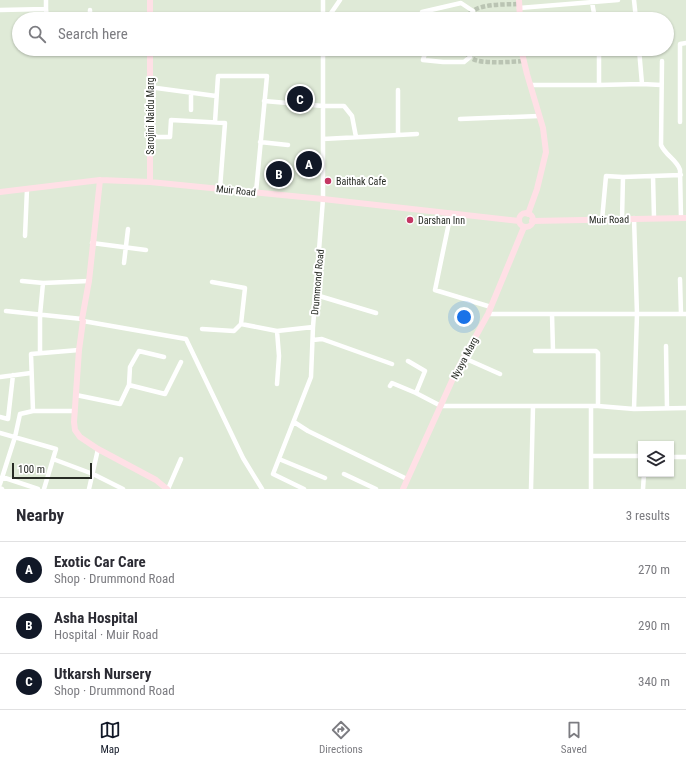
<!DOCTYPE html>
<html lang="en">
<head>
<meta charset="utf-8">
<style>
  :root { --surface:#fff; --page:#f2f2f3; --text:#2b2b33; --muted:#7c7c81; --line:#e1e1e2; --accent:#111827 }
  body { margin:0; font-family:"Roboto Condensed",sans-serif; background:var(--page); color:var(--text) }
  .controls { position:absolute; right:12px; bottom:12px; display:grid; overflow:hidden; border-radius:0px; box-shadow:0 1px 3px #0004 }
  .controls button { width:36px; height:36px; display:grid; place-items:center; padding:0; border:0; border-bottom:1px solid var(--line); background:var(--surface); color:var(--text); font:20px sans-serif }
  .scale { position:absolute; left:12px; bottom:10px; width:80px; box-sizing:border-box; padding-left:4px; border:2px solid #272b24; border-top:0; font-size:11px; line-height:14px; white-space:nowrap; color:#272b24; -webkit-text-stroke:3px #fff; paint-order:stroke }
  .you { position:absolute; left:464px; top:317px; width:14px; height:14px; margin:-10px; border:3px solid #fff; border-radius:50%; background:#1a73e8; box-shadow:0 0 0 6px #1a73e833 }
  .badge { display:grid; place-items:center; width:26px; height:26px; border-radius:50%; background:var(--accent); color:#fff; font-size:13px; font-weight:700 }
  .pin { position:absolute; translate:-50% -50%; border:2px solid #fff; box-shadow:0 1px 4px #0006 }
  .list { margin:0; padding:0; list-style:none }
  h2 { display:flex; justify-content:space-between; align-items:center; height:52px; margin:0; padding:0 16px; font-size:17px }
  h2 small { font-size:13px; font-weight:400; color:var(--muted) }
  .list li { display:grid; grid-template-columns:26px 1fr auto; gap:12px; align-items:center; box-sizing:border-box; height:56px; padding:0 16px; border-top:1px solid var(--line) }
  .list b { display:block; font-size:15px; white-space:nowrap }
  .list p { margin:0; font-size:13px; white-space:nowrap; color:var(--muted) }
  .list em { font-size:13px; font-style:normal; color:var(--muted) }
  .icon { flex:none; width:22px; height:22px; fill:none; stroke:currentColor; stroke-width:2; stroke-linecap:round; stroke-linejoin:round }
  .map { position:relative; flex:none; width:686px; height:489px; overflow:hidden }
  .search { position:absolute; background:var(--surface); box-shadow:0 1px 3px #0004; left:12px; right:12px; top:12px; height:44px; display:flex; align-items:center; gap:10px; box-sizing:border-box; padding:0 14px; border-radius:22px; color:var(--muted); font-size:15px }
  .sheet { height:220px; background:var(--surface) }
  nav { display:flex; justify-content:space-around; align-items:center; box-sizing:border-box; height:56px; border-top:1px solid var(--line); background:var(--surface); font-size:11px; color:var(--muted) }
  nav a { display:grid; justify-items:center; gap:2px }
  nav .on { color:var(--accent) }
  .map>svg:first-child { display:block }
</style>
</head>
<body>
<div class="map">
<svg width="686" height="489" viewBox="0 0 686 489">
  <rect width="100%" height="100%" fill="#dfead7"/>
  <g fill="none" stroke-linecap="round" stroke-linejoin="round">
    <path stroke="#bac4b3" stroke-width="4.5" stroke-dasharray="4.5 2" stroke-linecap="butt" d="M466,19C473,2 504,5 519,4
      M465,49C466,53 469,57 473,59C481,64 513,62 524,61"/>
    <path stroke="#fff" stroke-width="4.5" d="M634,0L636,19
      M592,2L595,19
      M519,8L618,0
      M46,9L47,19
      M0,10L46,9V0
      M90,19V10
      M323,19V0
      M327,19L340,0
      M423,19L422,12L461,3L473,11
      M599,49V85
      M639,49L642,84
      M323,54L426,50L423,60L443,62H464L470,57
      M662,61L661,145C666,156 677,160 680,170L681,218
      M530,85H599L642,84L661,85
      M149,87L216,96
      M264,101L323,106H344L352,116L356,137
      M191,110V93
      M460,119L539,116
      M215,122L218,76H267L256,192
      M680,122V44L686,43
      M398,135V90
      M150,137H170L171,120L225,123L220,188
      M323,139L417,134
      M260,142L288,145
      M653,176L654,218
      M451,213L435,290L491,307
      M622,219L623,177
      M602,220L606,176L623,177L681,175
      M25,236L27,189
      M92,243L146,250
      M124,263L128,229
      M680,279L681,314
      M22,281L43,283L89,281
      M212,282L245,288L241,324
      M316,295L376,313
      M6,311L82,319
      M488,314H686
      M552,314L553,351
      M83,321L186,339L243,458L262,489
      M202,329L234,331L241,324L277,331L313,327
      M313,340L322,339L392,364
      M666,346L667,408
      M535,351H596L598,353V406
      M40,353V315L43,283
      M464,358L500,374
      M408,361L425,371L416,393
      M0,377L31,373
      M277,384L279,356L277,331
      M129,385L165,394L181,362
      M390,386L392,383L416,393L441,406H598L634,409L686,408
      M76,395L120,404L129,385L130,367L139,351L164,357
      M634,409L637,314L634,218
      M33,411L31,354L79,350
      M0,417L8,419L13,375
      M294,422L308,431L407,479
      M0,433L56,449L44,489
      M592,456H641
      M671,457H686
      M53,459L93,474L123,489
      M279,459L325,478
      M344,474L376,489
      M2,477L38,489
      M0,484L15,437L20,414L33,411H75
      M0,488L2,489
      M89,489L98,449
      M168,489L181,459
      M304,489L273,474L311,377L313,327L323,199V49
      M531,489L533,407
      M591,489V406
      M643,489L644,474"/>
    <path stroke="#ffe0e6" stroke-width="6" d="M519,0L520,19
      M150,19V0
      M150,49V182
      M521,49L527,74L543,128L546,152L537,189L528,214
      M100,180L89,281L82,319L83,321L79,350L74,422L75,430L80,437L98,449L156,480L167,489
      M0,192L100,180L150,182L323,199L519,221
      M519 220a7 7 0 1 1 14 0a7 7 0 1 1-14 0Z
      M532,221L686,218
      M403,489L455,374L488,314L524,227"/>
  </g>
  <g fill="#c43663" stroke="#fff" stroke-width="1.5">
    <circle cx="328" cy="181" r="4"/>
    <circle cx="410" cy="220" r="4"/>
  </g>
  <g text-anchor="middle" stroke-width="4" stroke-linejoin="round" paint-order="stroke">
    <g font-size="10" fill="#272b24" stroke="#fff">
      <text transform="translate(150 116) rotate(-90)" y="4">Sarojini Naidu Marg</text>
      <text transform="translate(236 190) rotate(6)" y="4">Muir Road</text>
      <text transform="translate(609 219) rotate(-1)" y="4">Muir Road</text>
      <text transform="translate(317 282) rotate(-85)" y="4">Drummond Road</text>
      <text transform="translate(464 358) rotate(-62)" y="4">Nyaya Marg</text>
    </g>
    <g font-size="10" fill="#272b24" stroke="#fff" text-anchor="start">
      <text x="336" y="185">Baithak Cafe</text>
      <text x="418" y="224">Darshan Inn</text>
    </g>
  </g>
</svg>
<div class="controls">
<button><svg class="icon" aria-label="layers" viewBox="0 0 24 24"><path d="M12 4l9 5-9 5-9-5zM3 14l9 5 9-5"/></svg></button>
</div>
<div class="scale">100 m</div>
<div class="you"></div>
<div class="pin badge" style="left:309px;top:164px">A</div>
<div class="pin badge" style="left:279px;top:174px">B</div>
<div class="pin badge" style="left:300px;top:99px">C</div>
<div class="search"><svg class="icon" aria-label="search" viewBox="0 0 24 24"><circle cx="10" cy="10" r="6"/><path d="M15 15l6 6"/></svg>Search here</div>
</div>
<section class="sheet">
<h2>Nearby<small>3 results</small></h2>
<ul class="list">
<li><span class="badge">A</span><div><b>Exotic Car Care</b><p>Shop · Drummond Road</p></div><em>270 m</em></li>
<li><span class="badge">B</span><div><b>Asha Hospital</b><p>Hospital · Muir Road</p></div><em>290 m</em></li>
<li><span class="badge">C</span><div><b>Utkarsh Nursery</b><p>Shop · Drummond Road</p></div><em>340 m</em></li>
</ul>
</section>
<nav>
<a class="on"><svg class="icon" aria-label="map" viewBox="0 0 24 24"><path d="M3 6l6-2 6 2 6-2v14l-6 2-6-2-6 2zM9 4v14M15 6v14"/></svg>Map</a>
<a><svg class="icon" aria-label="directions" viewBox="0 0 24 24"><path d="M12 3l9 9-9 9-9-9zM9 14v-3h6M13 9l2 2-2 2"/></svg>Directions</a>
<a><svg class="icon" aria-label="saved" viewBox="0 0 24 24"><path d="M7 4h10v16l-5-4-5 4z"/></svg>Saved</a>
</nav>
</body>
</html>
